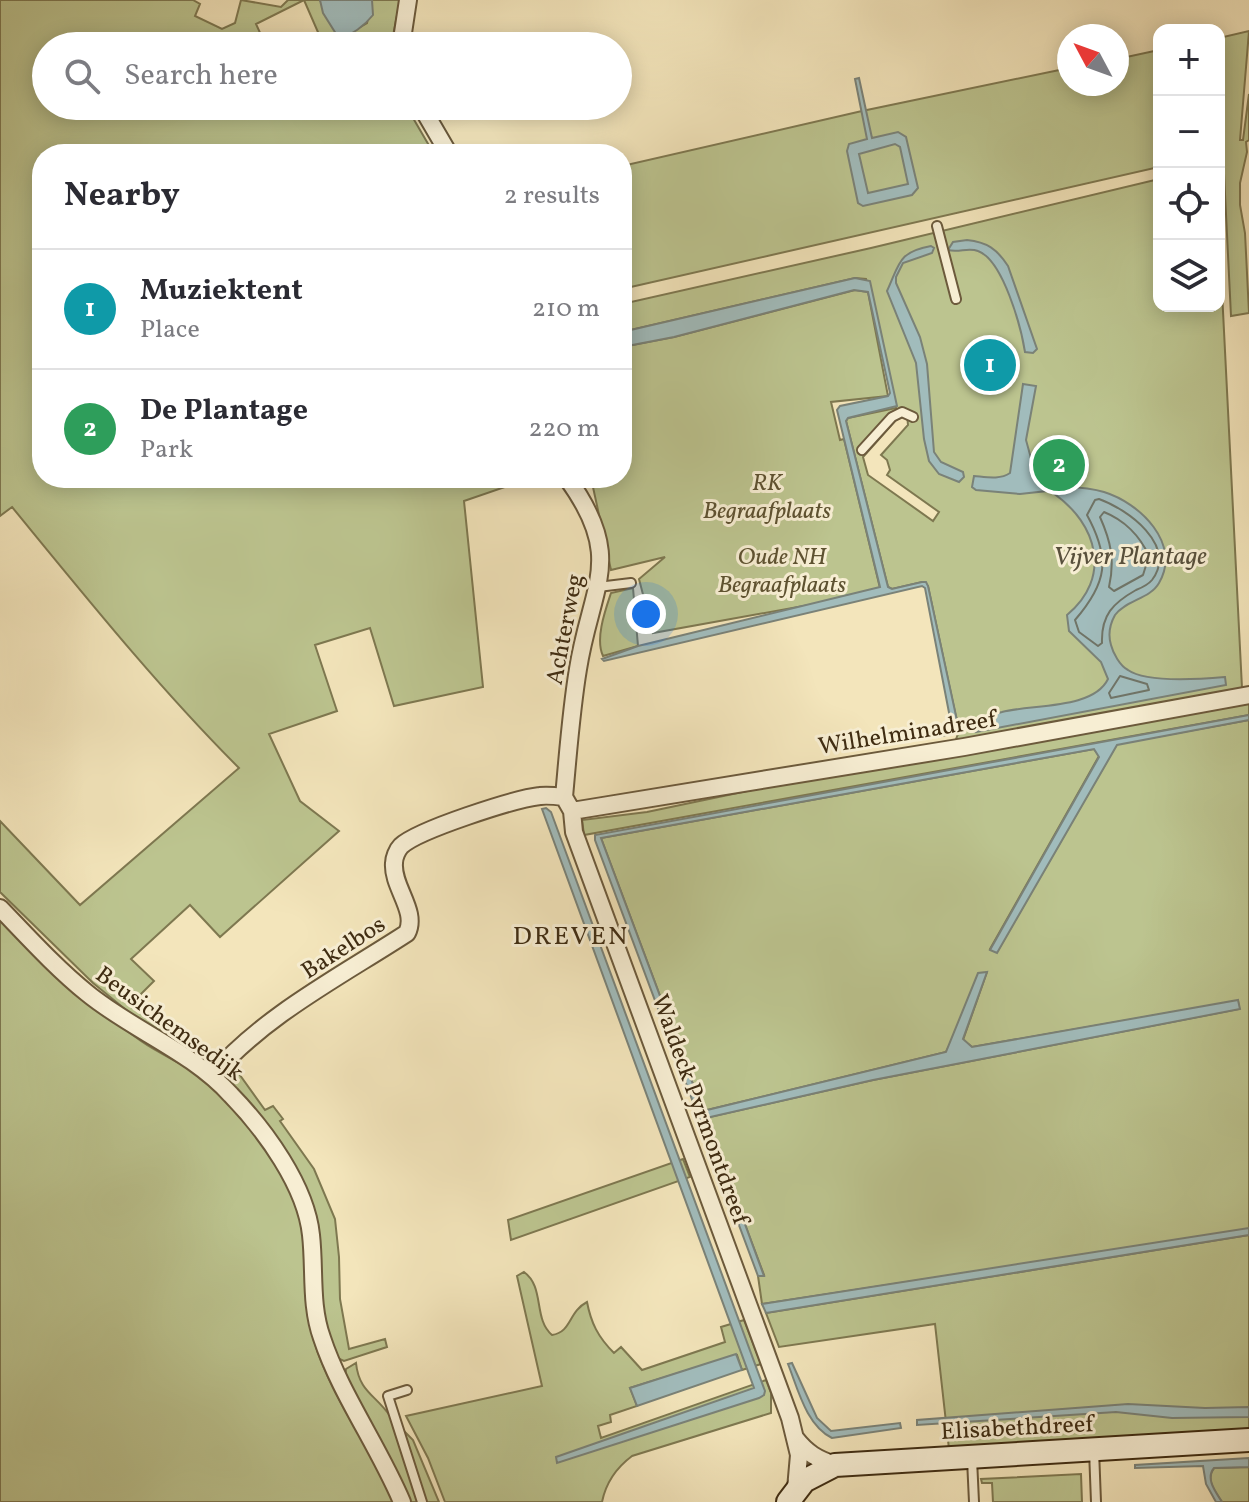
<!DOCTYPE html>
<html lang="en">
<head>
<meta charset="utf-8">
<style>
  :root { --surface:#fff; --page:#f7f7f7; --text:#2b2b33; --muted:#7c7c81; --line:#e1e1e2; --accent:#8f2418 }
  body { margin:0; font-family:Vollkorn,serif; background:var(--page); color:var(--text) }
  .controls { position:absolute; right:24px; top:24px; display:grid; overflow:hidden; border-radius:16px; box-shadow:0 4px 20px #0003 }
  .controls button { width:72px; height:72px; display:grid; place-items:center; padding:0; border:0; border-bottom:2px solid var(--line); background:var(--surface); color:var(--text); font:40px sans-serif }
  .compass { position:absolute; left:1057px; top:24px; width:72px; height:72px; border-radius:50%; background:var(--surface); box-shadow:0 4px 20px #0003; rotate:311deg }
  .you { position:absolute; left:646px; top:614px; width:28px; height:28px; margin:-20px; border:6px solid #fff; border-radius:50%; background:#1a73e8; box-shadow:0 0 0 12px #1a73e833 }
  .badge { display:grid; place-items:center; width:52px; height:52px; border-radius:50%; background:var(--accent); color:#fff; font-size:26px; font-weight:700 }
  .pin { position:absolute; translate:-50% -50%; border:4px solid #fff; box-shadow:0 2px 8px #0006 }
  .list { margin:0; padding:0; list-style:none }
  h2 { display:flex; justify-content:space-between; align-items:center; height:104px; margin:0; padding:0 32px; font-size:34px }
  h2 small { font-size:26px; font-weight:400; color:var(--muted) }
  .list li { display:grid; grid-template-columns:52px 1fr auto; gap:24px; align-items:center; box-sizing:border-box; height:120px; padding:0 32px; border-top:2px solid var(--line) }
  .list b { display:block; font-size:30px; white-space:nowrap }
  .list p { margin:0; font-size:26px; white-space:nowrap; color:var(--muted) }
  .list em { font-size:26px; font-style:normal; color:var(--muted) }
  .icon { flex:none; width:44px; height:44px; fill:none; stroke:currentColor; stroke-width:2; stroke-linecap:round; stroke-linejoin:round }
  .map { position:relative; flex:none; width:1249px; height:1502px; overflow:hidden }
  .search { position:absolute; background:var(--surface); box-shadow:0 4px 20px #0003; left:32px; top:32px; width:600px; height:88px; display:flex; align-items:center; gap:20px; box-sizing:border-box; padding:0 28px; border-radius:44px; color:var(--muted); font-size:30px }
  .panel { position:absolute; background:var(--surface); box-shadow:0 4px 20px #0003; left:32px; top:144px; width:600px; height:344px; border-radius:32px }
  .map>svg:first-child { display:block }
</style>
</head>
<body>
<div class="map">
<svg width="1249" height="1502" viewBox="0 0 1249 1502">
  <rect width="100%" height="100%" fill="#f3e5bb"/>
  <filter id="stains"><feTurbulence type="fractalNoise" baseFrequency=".0025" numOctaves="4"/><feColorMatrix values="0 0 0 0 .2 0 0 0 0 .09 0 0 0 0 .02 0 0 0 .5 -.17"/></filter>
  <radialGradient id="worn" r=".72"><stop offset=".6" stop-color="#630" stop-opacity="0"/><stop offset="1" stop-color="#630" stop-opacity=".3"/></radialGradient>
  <path fill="#bcc48f" stroke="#7e7850" stroke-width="2" fill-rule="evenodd" d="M0,0H193L200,4L195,16L222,29L235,23L241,0L281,7L288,0H320L338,37H343L367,23L372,0H400L391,46H324L304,0L256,24L266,46H46V106H406L434,154H42V478H500L505,487L464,501L483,687L394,706L370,628L315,645L337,711L269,734L300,801L339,831L220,937L190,905L131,959L154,981L133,1002L207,1061L205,1062L142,1023L93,983L0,892V821L80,905L239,768C158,687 85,596 12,507L0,516Z
    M1249,31L1240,140H1243L1249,94V140L1246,142L1247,152L1240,183V205L1245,233L1249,313L1231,316L1223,153L1219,154V38Z
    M1159,50V167L622,289V166L862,111L1069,68V84H1117V59Z
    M1159,179V306H1219V232L1242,688L954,745L963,720L959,721L956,717L928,586L922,582L892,589L888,587L846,421L848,418L896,408L866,279L855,278L622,332V304L871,248ZM907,415L908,425L881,455L887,460L890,470L887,475L939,512L933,521L868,475L863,457L896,420Z
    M855,290L868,292L888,396L831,402L840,440L844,439L880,588L831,601L653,633L639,579L665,557L611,570L591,478H622V347L674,337Z
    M633,588L638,646L603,656C595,639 605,611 611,593Z
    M1249,703V715L584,835L582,820L647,812L752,790Z
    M1249,720V1230L762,1304L758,1276L764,1275L705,1118L873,1080L1239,1009L1238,1001L972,1047L963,1040L987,972L946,1052L703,1111L601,838L1094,749L1099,756L990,949L997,952L1117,744Z
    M0,918C43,965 89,1004 141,1041C161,1055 184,1064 204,1078C232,1099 262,1141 280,1171C288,1185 301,1205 304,1220C312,1260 303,1302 314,1341C329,1392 372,1455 399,1502H0Z
    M232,1064L265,1110L273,1106L283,1119L280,1121L314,1169L335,1219L339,1257L340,1299L349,1349L385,1339L387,1347L344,1361L335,1357L325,1329L310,1205L231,1086L229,1079Z
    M683,1159L690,1177L511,1240L508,1220Z
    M1249,1235V1431L949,1449L935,1324L779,1347L766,1313Z
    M524,1272C545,1287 533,1319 552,1335C572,1332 568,1312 587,1302C591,1323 598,1337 614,1353L621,1347L642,1370L725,1342L721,1327L744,1320L761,1364L742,1370L737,1355L630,1388L637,1406L610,1415L611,1422L598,1426L601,1438L766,1380L771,1393V1413L632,1456C616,1468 606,1482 602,1502H445L428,1458L406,1416L542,1386L517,1276Z
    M356,1363C359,1392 376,1395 390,1416C400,1432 411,1481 418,1502H408L345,1378L346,1369Z
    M402,1429L413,1440L439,1502H424Z
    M1249,1467V1502H1222C1215,1492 1205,1479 1214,1468Z
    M1081,1474L1082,1502H993L992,1483H982L981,1479Z"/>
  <path fill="#a1bcbc" stroke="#7a8278" stroke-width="2" fill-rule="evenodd" d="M320,0H372L373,15C365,25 351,37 338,37L323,13Z
    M859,78L872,138L898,132L906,137L918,188L912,195L863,206L858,203L847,151L849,144L867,139L855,79ZM895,144L900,147L908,184L868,193L859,154Z
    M967,240C987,242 997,249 1008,266L1037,349L1033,353L1025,352C1021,327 1003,260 978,251C968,247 959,253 948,250L953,242Z
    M931,246L934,248L932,253L903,263L896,277V283L920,337L927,364L934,452L941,462L963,472L964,477L959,482L939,474L929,461L924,439L916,363L887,291C900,263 898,252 931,246Z
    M855,278L870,281L897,406L848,418L846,421L888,587L892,589L922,582H926L928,586L958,725L955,733L942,736L941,728L951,723L925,588L922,586L604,661L602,659L638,646L880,587L837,410L840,406L888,396L890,393L868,292L854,290L674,337L622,347V332Z
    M1023,384L1036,386L1026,440L1035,473L1049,485L1047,491L1020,494L976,490L972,487L974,476C986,477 1000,480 1010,473Z
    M1055,486C1071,487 1088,487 1104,492C1140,503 1182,544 1159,583C1150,599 1126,600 1115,615C1110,624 1108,635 1111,645C1113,653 1120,666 1128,670C1146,683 1202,679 1225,677L1226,685L976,732L979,722C986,718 994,714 1002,712C1031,704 1093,710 1108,679L1101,662L1069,631L1067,615C1112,578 1098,524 1053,493Z
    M1249,715V720L1117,745L997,953L990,950L1099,757L1094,749L601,838L703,1111L946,1052L978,973L987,972L963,1039L972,1047L1238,1000L1240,1009L873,1080L706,1118L764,1276H758L595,840V835Z
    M546,808L551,812L765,1391L764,1395L759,1398L557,1463L556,1457L754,1388L542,809Z
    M1249,1228V1235L766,1313L762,1304Z
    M736,1354L742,1370L637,1406L630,1388Z
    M792,1363L817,1418L831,1431L900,1423L901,1428L832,1438C806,1425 798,1389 788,1364Z
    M1128,1404L1205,1408L1249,1407V1417L1172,1418L1116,1412L917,1425V1420Z
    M1249,1458V1467L1214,1468C1205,1479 1216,1492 1222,1502H1216L1206,1484L1203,1466L1135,1468V1465Z"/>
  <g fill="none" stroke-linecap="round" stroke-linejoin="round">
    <path stroke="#707467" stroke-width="2" d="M1099,499C1127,509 1178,545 1152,580C1148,585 1141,588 1136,590C1113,603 1101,615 1102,643L1098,646L1079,632L1075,620C1107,583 1111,559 1087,515L1095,500Z
      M1104,512C1124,520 1140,536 1149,556L1143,575L1114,591L1109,587C1115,560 1111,542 1100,517Z
      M1120,676L1147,684L1149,690L1111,698L1109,693Z"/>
    <defs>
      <path id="lane" d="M937,226L956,299
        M862,450L892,417L902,412L913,417
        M598,587L631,583
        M407,1390L388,1396L422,1502
        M1094,1450L1096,1502
        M972,1459L974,1502"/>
      <path id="street" d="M401,46L408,0
        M421,106L449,154
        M567,478C626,559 591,585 578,669C571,711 568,754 564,797L572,811L574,832L790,1418L799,1455L796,1489
        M572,811L964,747L1249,695
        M0,908C28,937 56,968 87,993C132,1030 191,1051 231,1095C265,1130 306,1186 311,1235C315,1270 310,1305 322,1338C340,1393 379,1447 402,1502
        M212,1076C263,1016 341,976 407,933C418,911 392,887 394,863C394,858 397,850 401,846C418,830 514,799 540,796C547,795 556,796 564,797
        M796,1439C807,1453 817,1459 835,1465"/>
      <path id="secondary" d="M788,1502L804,1481L835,1465L1249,1440"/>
    </defs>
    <use href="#lane" stroke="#6c5a3c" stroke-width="12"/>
    <use href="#street" stroke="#6c5a3c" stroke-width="20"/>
    <use href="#secondary" stroke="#3f2c12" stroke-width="26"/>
    <use href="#lane" stroke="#f7eed3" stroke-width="8"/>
    <use href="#street" stroke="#f7eed3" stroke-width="16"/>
    <use href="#secondary" stroke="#f7eed3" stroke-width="22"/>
  </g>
  <g text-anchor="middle" stroke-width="6" stroke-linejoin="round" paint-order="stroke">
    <g font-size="24" font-style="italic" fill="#5e5231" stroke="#f7eed3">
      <text x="767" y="490">RK<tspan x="767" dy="28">Begraafplaats</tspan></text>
      <text x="782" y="564">Oude NH<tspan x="782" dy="28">Begraafplaats</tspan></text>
    </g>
    <g font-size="24" fill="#3f2c12" stroke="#f7eed3">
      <text transform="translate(564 629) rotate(-79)" y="8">Achterweg</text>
      <text transform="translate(907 732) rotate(-9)" y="8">Wilhelminadreef</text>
      <text transform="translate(343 947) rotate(-33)" y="8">Bakelbos</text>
      <text transform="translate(170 1023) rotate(36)" y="8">Beusichemsedijk</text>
      <text transform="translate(701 1109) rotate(70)" y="8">Waldeck Pyrmontdreef</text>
      <text transform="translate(1017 1427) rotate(-3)" y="8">Elisabethdreef</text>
    </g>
    <g font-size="26" font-style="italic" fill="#58503c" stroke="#f7eed3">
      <text x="1130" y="564">Vijver Plantage</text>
    </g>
    <g font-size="26" letter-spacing="2" fill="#3f2c12" stroke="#f7eed3">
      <text x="571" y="944">DREVEN</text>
    </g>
  </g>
  <rect width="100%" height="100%" filter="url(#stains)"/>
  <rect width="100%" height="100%" fill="url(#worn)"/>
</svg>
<div class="controls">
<button>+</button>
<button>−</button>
<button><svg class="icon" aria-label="locate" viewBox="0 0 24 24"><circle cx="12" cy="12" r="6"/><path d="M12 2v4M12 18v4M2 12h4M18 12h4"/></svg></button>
<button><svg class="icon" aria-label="layers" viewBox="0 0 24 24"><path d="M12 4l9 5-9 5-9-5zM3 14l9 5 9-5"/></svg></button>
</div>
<svg class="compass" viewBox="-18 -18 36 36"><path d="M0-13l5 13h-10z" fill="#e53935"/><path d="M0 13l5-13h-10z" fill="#7c7c81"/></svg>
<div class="you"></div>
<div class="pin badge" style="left:990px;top:365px;background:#0f9aa8">1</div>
<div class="pin badge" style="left:1059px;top:465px;background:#2e9e5b">2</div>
<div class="search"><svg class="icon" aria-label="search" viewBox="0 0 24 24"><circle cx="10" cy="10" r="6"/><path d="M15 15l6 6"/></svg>Search here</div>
<section class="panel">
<h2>Nearby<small>2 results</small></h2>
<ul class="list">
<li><span class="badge" style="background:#0f9aa8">1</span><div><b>Muziektent</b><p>Place</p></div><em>210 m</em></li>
<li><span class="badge" style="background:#2e9e5b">2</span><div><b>De Plantage</b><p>Park</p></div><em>220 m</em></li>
</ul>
</section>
</div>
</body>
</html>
